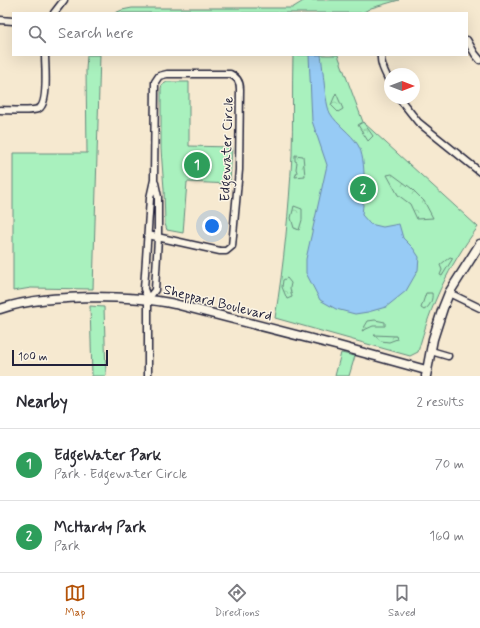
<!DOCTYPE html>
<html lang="en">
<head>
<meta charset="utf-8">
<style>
  :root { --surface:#fff; --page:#f7f7f7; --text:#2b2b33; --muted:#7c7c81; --line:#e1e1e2; --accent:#b45309 }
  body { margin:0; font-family:Mynerve,sans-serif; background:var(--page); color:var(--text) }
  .compass { position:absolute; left:384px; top:68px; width:36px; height:36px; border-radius:50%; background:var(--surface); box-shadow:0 4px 16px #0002; rotate:90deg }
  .scale { position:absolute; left:12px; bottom:10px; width:96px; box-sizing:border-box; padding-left:4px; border:2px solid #22223b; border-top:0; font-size:11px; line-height:14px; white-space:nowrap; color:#22223b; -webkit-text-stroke:3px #fcf5e5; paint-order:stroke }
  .you { position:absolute; left:212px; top:226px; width:14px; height:14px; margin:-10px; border:3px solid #fff; border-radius:50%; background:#1a73e8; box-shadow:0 0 0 6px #1a73e833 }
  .badge { display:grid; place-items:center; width:26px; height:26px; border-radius:50%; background:var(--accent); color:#fff; font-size:13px; font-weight:700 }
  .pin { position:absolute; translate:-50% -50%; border:2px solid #fff; box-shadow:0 1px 4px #0006 }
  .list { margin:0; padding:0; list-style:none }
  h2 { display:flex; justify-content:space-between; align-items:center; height:52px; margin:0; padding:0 16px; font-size:17px }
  h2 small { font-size:13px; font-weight:400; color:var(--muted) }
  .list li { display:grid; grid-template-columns:26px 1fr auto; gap:12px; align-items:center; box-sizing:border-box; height:72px; padding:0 16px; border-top:1px solid var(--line) }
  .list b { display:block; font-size:15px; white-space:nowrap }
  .list p { margin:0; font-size:13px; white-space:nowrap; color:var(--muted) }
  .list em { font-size:13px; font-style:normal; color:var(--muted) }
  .icon { flex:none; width:22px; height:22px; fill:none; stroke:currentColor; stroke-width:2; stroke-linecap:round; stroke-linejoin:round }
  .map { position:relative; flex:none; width:480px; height:376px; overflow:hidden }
  .search { position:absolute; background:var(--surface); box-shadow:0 4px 16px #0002; left:12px; right:12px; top:12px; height:44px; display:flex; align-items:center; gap:10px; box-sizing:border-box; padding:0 14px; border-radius:0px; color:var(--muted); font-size:15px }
  .sheet { height:196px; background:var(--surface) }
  nav { display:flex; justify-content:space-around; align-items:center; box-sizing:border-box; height:56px; border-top:1px solid var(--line); background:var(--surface); font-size:11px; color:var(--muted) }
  nav a { display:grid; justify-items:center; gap:2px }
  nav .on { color:var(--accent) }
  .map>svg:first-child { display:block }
</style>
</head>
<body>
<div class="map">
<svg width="480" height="376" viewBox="0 0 480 376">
  <defs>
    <pattern id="forest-crowns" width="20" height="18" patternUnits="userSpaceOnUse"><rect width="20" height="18" fill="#a9f1be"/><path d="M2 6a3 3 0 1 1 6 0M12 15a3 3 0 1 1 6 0" fill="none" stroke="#91cea4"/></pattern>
  </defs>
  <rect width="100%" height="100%" fill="#f6e9d0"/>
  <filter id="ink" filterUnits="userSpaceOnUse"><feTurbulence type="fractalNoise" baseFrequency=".025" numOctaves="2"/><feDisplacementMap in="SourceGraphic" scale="8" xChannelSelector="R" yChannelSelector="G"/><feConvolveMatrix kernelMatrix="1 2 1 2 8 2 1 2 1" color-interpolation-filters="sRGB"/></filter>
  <g filter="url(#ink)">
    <path fill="#a9f1be" stroke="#668a7c" d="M305,0H399L371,8L362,13H115L122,10L132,8H292Z
      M87,55H100L93,289L31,288L13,291V153H87L86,70Z
      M293,55H338L363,122L478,227C448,267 431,304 418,352L410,356L275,318C284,264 289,210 292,155C293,122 292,88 293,55Z
      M167,82H189V146L232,147L230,184L187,182L183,233L167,230L165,224L164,189L161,149V88L162,85Z
      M90,306L104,307L106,376H92Z
      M341,353L355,356L349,376H335Z"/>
    <path fill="url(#forest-crowns)" stroke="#668a7c" d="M336,93L343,109L338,112L331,105Z
      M363,122L373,136L368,141L358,125Z
      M295,155L303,156L305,176L295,177L297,172L296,169L297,162L295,161Z
      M392,174L411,188L424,201L433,218L417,219L410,204L398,195L387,175Z
      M294,206L302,209V220L299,230L294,228L291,218Z
      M450,257L453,258L442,276L440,275L442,270L440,265Z
      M287,278L291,283L290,288L292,297L287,299L282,287L283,280Z
      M426,293H432C433,299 430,307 424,310L421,308Z
      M375,320L385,322V326H373L362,331L368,321Z
      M374,335L396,336L397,339L389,342L381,341Z"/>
    <path fill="#97cbf5" stroke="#6887ab" d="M309,55H321C323,68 325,103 330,113C337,125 351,133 358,145C367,160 364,197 362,215L370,224L383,227L399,224L403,238L413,248L419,257L418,270L406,291L386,307L368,312L355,314L336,309L320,300L306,273V259L327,165L312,121Z"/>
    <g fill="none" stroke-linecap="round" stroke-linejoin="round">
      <defs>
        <path id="street" d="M54,13L64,0
          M0,20L13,21
          M467,40L475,54L480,60
          M381,55C380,65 386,74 390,83
          M399,98L418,122L480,172
          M0,110C9,110 30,112 38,109C49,105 45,66 45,55
          M148,235L220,251H226L232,246L239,170L240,89C240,81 237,77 230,74H167L159,76L155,82L154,180L150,198L144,289L148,299V376
          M449,293L480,308
          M148,299L155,290L158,238V197L155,183
          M431,351L448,356"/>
        <path id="secondary" d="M0,309C30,299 60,298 92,297C120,297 147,298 175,304L339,346L426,370
          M426,376L433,339L443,308L449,293L480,244"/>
      </defs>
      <use href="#street" stroke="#22223b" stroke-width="9"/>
      <use href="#secondary" stroke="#22223b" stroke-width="11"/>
      <use href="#street" stroke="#fcf5e5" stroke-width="6"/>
      <use href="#secondary" stroke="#fcf5e5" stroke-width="8"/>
    </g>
  </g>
  <g text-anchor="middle" stroke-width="3" stroke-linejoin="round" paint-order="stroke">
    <g font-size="14" fill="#22223b" stroke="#fcf5e5">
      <text transform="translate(226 149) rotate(-88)" y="5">Edgewater Circle</text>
      <text transform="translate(218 302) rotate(14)" y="5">Sheppard Boulevard</text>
    </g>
  </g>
</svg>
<svg class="compass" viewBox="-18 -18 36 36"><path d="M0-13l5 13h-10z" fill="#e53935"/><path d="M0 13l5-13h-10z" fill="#7c7c81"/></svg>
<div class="scale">100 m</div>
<div class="you"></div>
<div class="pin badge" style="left:197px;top:165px;background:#2e9e5b">1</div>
<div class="pin badge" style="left:363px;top:189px;background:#2e9e5b">2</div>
<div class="search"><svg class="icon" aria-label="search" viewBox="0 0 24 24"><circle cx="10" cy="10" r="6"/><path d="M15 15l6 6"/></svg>Search here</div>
</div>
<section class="sheet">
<h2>Nearby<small>2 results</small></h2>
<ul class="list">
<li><span class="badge" style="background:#2e9e5b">1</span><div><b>EdgeWater Park</b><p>Park · Edgewater Circle</p></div><em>70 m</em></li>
<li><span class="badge" style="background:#2e9e5b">2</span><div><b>McHardy Park</b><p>Park</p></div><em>160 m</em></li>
</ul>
</section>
<nav>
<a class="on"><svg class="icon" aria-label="map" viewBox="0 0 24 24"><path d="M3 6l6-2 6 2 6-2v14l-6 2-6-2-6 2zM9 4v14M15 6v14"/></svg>Map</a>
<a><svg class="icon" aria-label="directions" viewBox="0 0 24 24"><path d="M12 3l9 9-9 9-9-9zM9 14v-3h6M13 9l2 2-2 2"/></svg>Directions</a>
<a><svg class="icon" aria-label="saved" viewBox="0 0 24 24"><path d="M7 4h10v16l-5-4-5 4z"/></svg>Saved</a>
</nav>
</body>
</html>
